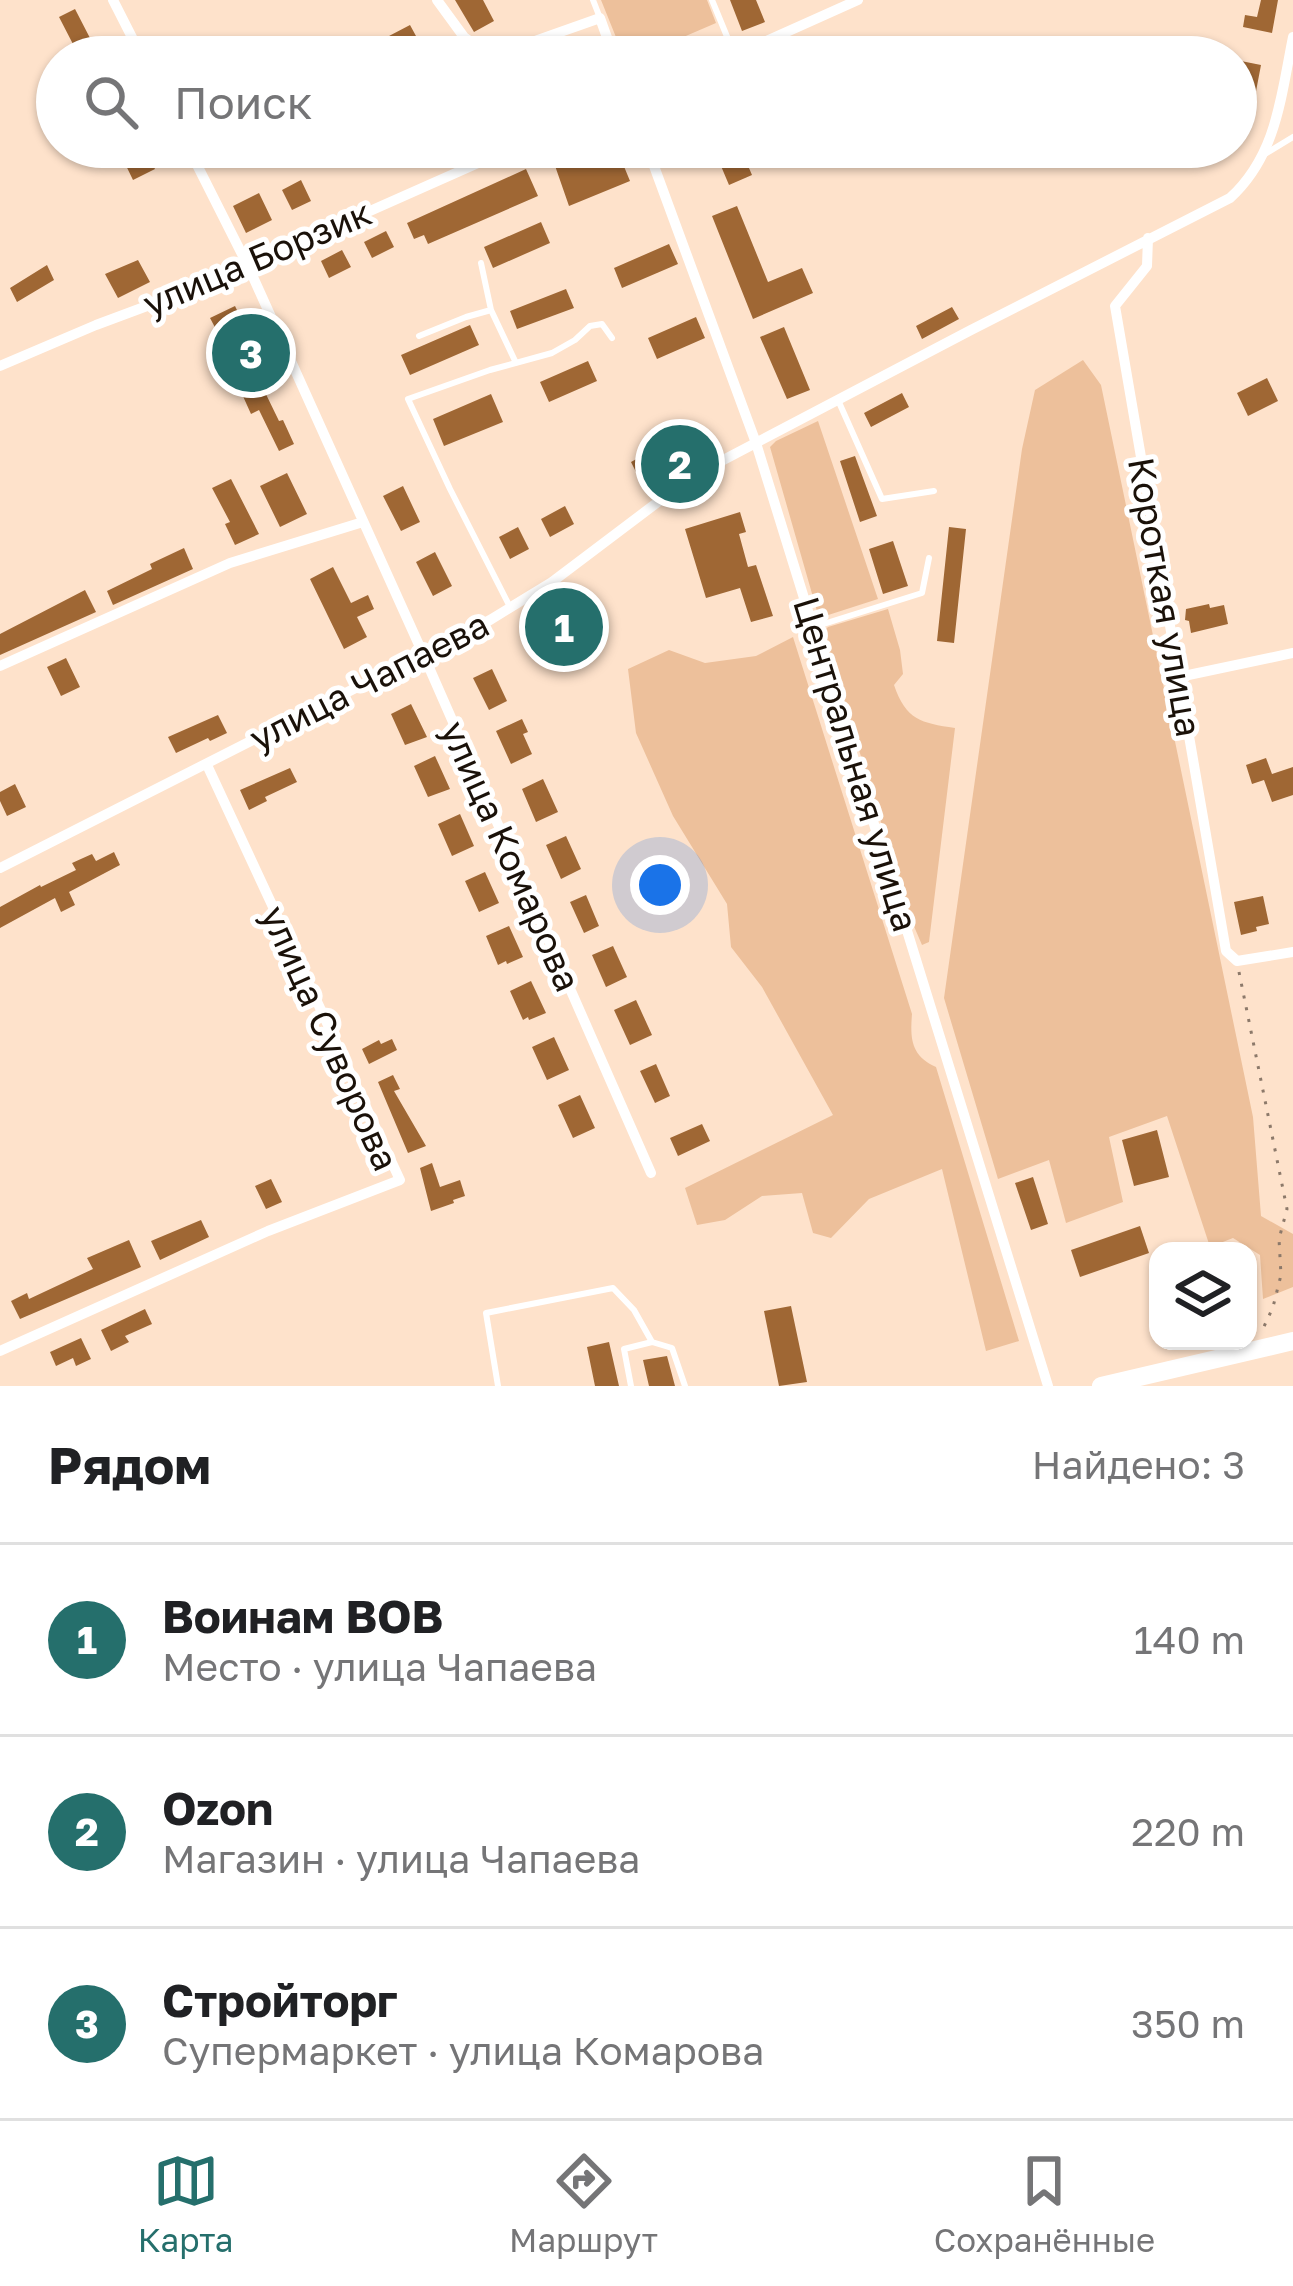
<!DOCTYPE html>
<html lang="ru">
<head>
<meta charset="utf-8">
<style>
  :root { --surface:#fff; --page:#f2f2f2; --text:#202124; --muted:#757577; --line:#e0e0e0; --accent:#256f6c }
  body { margin:0; font-family:"Golos Text",sans-serif; background:var(--page); color:var(--text) }
  .controls { position:absolute; right:36px; bottom:36px; display:grid; overflow:hidden; border-radius:24px; box-shadow:0 3px 9px #0004 }
  .controls button { width:108px; height:108px; display:grid; place-items:center; padding:0; border:0; border-bottom:3px solid var(--line); background:var(--surface); color:var(--text); font:60px sans-serif }
  .you { position:absolute; left:660px; top:885px; width:42px; height:42px; margin:-30px; border:9px solid #fff; border-radius:50%; background:#1a73e8; box-shadow:0 0 0 18px #1a73e833 }
  .badge { display:grid; place-items:center; width:78px; height:78px; border-radius:50%; background:var(--accent); color:#fff; font-size:39px; font-weight:700 }
  .pin { position:absolute; translate:-50% -50%; border:6px solid #fff; box-shadow:0 3px 12px #0006 }
  .list { margin:0; padding:0; list-style:none }
  h2 { display:flex; justify-content:space-between; align-items:center; height:156px; margin:0; padding:0 48px; font-size:51px }
  h2 small { font-size:39px; font-weight:400; color:var(--muted) }
  .list li { display:grid; grid-template-columns:78px 1fr auto; gap:36px; align-items:center; box-sizing:border-box; height:192px; padding:0 48px; border-top:3px solid var(--line) }
  .list b { display:block; font-size:45px; white-space:nowrap }
  .list p { margin:0; font-size:39px; white-space:nowrap; color:var(--muted) }
  .list em { font-size:39px; font-style:normal; color:var(--muted) }
  .icon { flex:none; width:66px; height:66px; fill:none; stroke:currentColor; stroke-width:2; stroke-linecap:round; stroke-linejoin:round }
  .map { position:relative; flex:none; width:1293px; height:1386px; overflow:hidden }
  .search { position:absolute; background:var(--surface); box-shadow:0 3px 9px #0004; left:36px; right:36px; top:36px; height:132px; display:flex; align-items:center; gap:30px; box-sizing:border-box; padding:0 42px; border-radius:66px; color:var(--muted); font-size:45px }
  .sheet { height:732px; background:var(--surface) }
  nav { display:flex; justify-content:space-around; align-items:center; box-sizing:border-box; height:168px; border-top:3px solid var(--line); background:var(--surface); font-size:33px; color:var(--muted) }
  nav a { display:grid; justify-items:center; gap:6px }
  nav .on { color:var(--accent) }
  .map>svg:first-child { display:block }
</style>
</head>
<body>
<div class="map">
<svg width="1293" height="1386" viewBox="0 0 1293 1386">
  <rect width="100%" height="100%" fill="#fee2cb"/>
  <path fill="#edc09b" d="M601,0H707L716,23L637,57H624Z
    M1083,360L1101,385L1253,1117L1261,1216L1293,1234V1287L1263,1299L1260,1255L1233,1238L1210,1247L1167,1116L1109,1137L1123,1202L1066,1223L1049,1160L998,1179L944,998L1022,449L1035,390Z
    M818,421L878,599L819,618L770,447L776,441Z
    M888,609L900,650L903,674L894,685C906,720 921,723 955,728L929,942L922,945L910,917L823,632L828,627Z
    M793,637L912,1014C910,1039 911,1056 936,1067L1019,1341L986,1351L942,1169L869,1199L831,1238L813,1233L802,1193L762,1196L725,1220L697,1225L685,1188L833,1115L762,987L731,947L727,904L673,816L636,733L628,669L669,650L705,663L756,656Z"/>
  <path fill="#9f6734" d="M455,0H483L494,21L474,32Z
    M730,0H756L765,22L742,31Z
    M1261,0H1278L1272,33L1243,27L1245,15L1257,17Z
    M75,9L91,40L75,48L59,17Z
    M410,25L422,47L400,57L389,36Z
    M195,36L205,57H153Z
    M1236,60L1261,65L1253,107L1236,104V90L1239,91L1243,72L1236,71Z
    M117,147H144L155,169L133,180Z
    M553,147H574L575,150L583,147H616L630,181L569,206L553,160L558,158Z
    M713,147H740L752,175L729,185Z
    M526,169L538,196L428,244L424,235L414,239L407,223Z
    M301,180L311,201L292,210L282,190Z
    M259,193L272,220L246,233L233,206Z
    M737,206L768,282L802,268L813,293L753,319L712,216Z
    M541,222L550,243L493,268L484,247Z
    M386,231L394,247L372,258L364,242Z
    M669,244L678,264L622,288L614,268Z
    M342,250L351,267L329,278L321,261Z
    M138,260L150,282L118,298L105,274Z
    M47,265L54,280L17,302L10,288Z
    M566,289L574,308L517,329L510,311Z
    M235,306L249,335L255,332L269,365L247,375L227,329L218,333L210,318Z
    M952,307L959,319L922,339L916,326Z
    M696,317L705,338L657,359L648,338Z
    M470,325L479,345L410,375L401,355Z
    M784,327L810,390L787,399L760,337Z
    M588,361L597,381L549,402L540,382Z
    M1267,378L1278,401L1248,416L1237,393Z
    M261,384L279,421L283,420L294,444L279,451L259,410L251,414L242,394Z
    M902,393L909,407L871,427L864,413Z
    M491,394L503,422L444,446L433,419Z
    M691,447L697,459L644,488L631,462L649,452L656,465Z
    M855,456L877,516L860,522L840,461Z
    M287,473L307,514L280,527L260,486Z
    M231,479L259,534L235,545L225,524L230,522L212,488Z
    M403,486L420,522L401,531L383,496Z
    M565,506L574,524L550,537L541,519Z
    M740,512L746,532L739,534L748,567L756,565L773,616L751,622L740,588L706,598L685,529Z
    M518,527L529,549L510,559L499,537Z
    M949,527L966,529L954,643L937,641Z
    M893,541L908,586L883,594L869,549Z
    M184,548L193,569L113,605L107,591L152,569L150,564Z
    M435,552L452,586L433,596L416,562Z
    M333,567L351,603L368,595L374,609L357,617L367,637L344,649L310,579Z
    M85,590L96,612L0,655V634Z
    M1209,604L1210,608L1224,605L1228,624L1191,633L1189,621L1185,620L1186,609Z
    M66,658L80,687L61,696L47,667Z
    M492,669L507,701L489,710L473,678Z
    M411,704L427,737L405,745L391,714Z
    M218,715L227,733L210,741L208,738L176,753L168,737Z
    M522,719L528,732L523,734L532,754L511,764L496,731Z
    M435,756L450,789L428,797L414,766Z
    M1266,758L1272,774L1293,767V795L1272,802L1264,780L1252,784L1246,765Z
    M290,768L297,782L265,797L267,801L249,810L240,790Z
    M543,779L558,812L536,822L522,789Z
    M15,784L26,807L7,816L0,801V792Z
    M460,814L474,846L452,856L438,824Z
    M566,836L581,869L561,879L546,845Z
    M114,852L120,865L69,892L75,905L61,912L55,898L0,928V907L40,885L41,887L76,870L72,863L92,854L96,861Z
    M485,872L499,903L479,912L465,881Z
    M586,895L599,926L584,933L570,902Z
    M1263,896L1269,924L1256,927L1257,931L1241,935L1234,902Z
    M509,926L523,957L507,964L506,961L498,965L486,936Z
    M613,946L627,977L606,987L592,955Z
    M531,981L546,1013L529,1020L528,1017L523,1020L510,991Z
    M636,1000L652,1035L630,1045L614,1010Z
    M554,1037L569,1070L547,1080L532,1047Z
    M392,1039L397,1050L369,1064L362,1049L379,1040L381,1044Z
    M656,1064L670,1096L655,1103L640,1071Z
    M393,1075L400,1089L394,1091L426,1146L408,1153L378,1082Z
    M580,1095L595,1128L573,1138L558,1105Z
    M702,1124L710,1141L678,1156L670,1138Z
    M1157,1130L1169,1177L1134,1186L1122,1140Z
    M432,1163L440,1187L460,1180L465,1196L453,1200L454,1203L431,1211L420,1168Z
    M1033,1177L1048,1224L1031,1230L1015,1183Z
    M271,1179L282,1202L266,1209L255,1186Z
    M201,1220L209,1237L160,1260L151,1241Z
    M1140,1226L1149,1253L1080,1277L1071,1250Z
    M129,1240L141,1267L20,1319L11,1301L27,1293L29,1299L93,1269L87,1258Z
    M791,1306L807,1382L779,1386L764,1311Z
    M145,1309L152,1324L125,1336L129,1342L111,1351L101,1330Z
    M81,1338L91,1359L76,1366L73,1358L56,1366L50,1352Z
    M609,1342L619,1386H595L587,1347Z
    M667,1356L675,1386H649L643,1360Z"/>
  <g fill="none" stroke-linecap="round" stroke-linejoin="round">
    <path stroke="#8c796a" stroke-width="3" stroke-dasharray="3 9" stroke-linecap="butt" d="M1239,972L1287,1209L1279,1239L1281,1275L1273,1307L1262,1331"/>
    <path stroke="#fff" stroke-width="6" d="M593,0L600,18
      M712,0L735,56
      M1265,154L1293,137
      M481,263L491,310L516,363
      M419,336L466,317L491,310
      M838,400L882,499L934,491
      M510,607L450,489L408,399L490,370L552,353L575,340L590,326L602,324L612,338
      M814,627L922,593L929,558
      M498,1386L486,1313L613,1288L634,1310L652,1342L672,1348L685,1386
      M631,1386L624,1349L652,1342"/>
    <path stroke="#fff" stroke-width="10" d="M113,0L142,57
      M437,0L464,37L480,48L498,54L600,18L614,57
      M731,57L858,0
      M188,147L249,268L424,656L651,1173
      M647,147L756,443L1048,1386
      M1148,238L1147,266L1115,306L1226,951L1237,961L1293,952
      M0,366L96,325L249,268L264,258L512,148
      M0,666L230,563L363,522
      M1179,677L1293,653
      M0,868L490,620L552,582L691,477L971,330L1230,198C1277,155 1281,96 1293,37
      M0,1351L268,1231L400,1180L207,765"/>
    <path stroke="#fff" stroke-width="18" d="M1101,1386L1293,1341"/>
  </g>
  <g text-anchor="middle" stroke-width="10" stroke-linejoin="round" paint-order="stroke">
    <g font-size="36" fill="#1a1109" stroke="#fff">
      <text transform="translate(257 258) rotate(-23)" y="13">улица Борзик</text>
      <text transform="translate(1165 597) rotate(80)" y="13">Короткая улица</text>
      <text transform="translate(369 681) rotate(-27)" y="13">улица Чапаева</text>
      <text transform="translate(856 764) rotate(73)" y="13">Центральная улица</text>
      <text transform="translate(511 856) rotate(66)" y="13">улица Комарова</text>
      <text transform="translate(330 1038) rotate(66)" y="13">улица Суворова</text>
    </g>
  </g>
</svg>
<div class="controls">
<button><svg class="icon" aria-label="layers" viewBox="0 0 24 24"><path d="M12 4l9 5-9 5-9-5zM3 14l9 5 9-5"/></svg></button>
</div>
<div class="you"></div>
<div class="pin badge" style="left:564px;top:627px">1</div>
<div class="pin badge" style="left:680px;top:464px">2</div>
<div class="pin badge" style="left:251px;top:353px">3</div>
<div class="search"><svg class="icon" aria-label="search" viewBox="0 0 24 24"><circle cx="10" cy="10" r="6"/><path d="M15 15l6 6"/></svg>Поиск</div>
</div>
<section class="sheet">
<h2>Рядом<small>Найдено: 3</small></h2>
<ul class="list">
<li><span class="badge">1</span><div><b>Воинам ВОВ</b><p>Место · улица Чапаева</p></div><em>140 m</em></li>
<li><span class="badge">2</span><div><b>Ozon</b><p>Магазин · улица Чапаева</p></div><em>220 m</em></li>
<li><span class="badge">3</span><div><b>Стройторг</b><p>Супермаркет · улица Комарова</p></div><em>350 m</em></li>
</ul>
</section>
<nav>
<a class="on"><svg class="icon" aria-label="map" viewBox="0 0 24 24"><path d="M3 6l6-2 6 2 6-2v14l-6 2-6-2-6 2zM9 4v14M15 6v14"/></svg>Карта</a>
<a><svg class="icon" aria-label="directions" viewBox="0 0 24 24"><path d="M12 3l9 9-9 9-9-9zM9 14v-3h6M13 9l2 2-2 2"/></svg>Маршрут</a>
<a><svg class="icon" aria-label="saved" viewBox="0 0 24 24"><path d="M7 4h10v16l-5-4-5 4z"/></svg>Сохранённые</a>
</nav>
</body>
</html>
